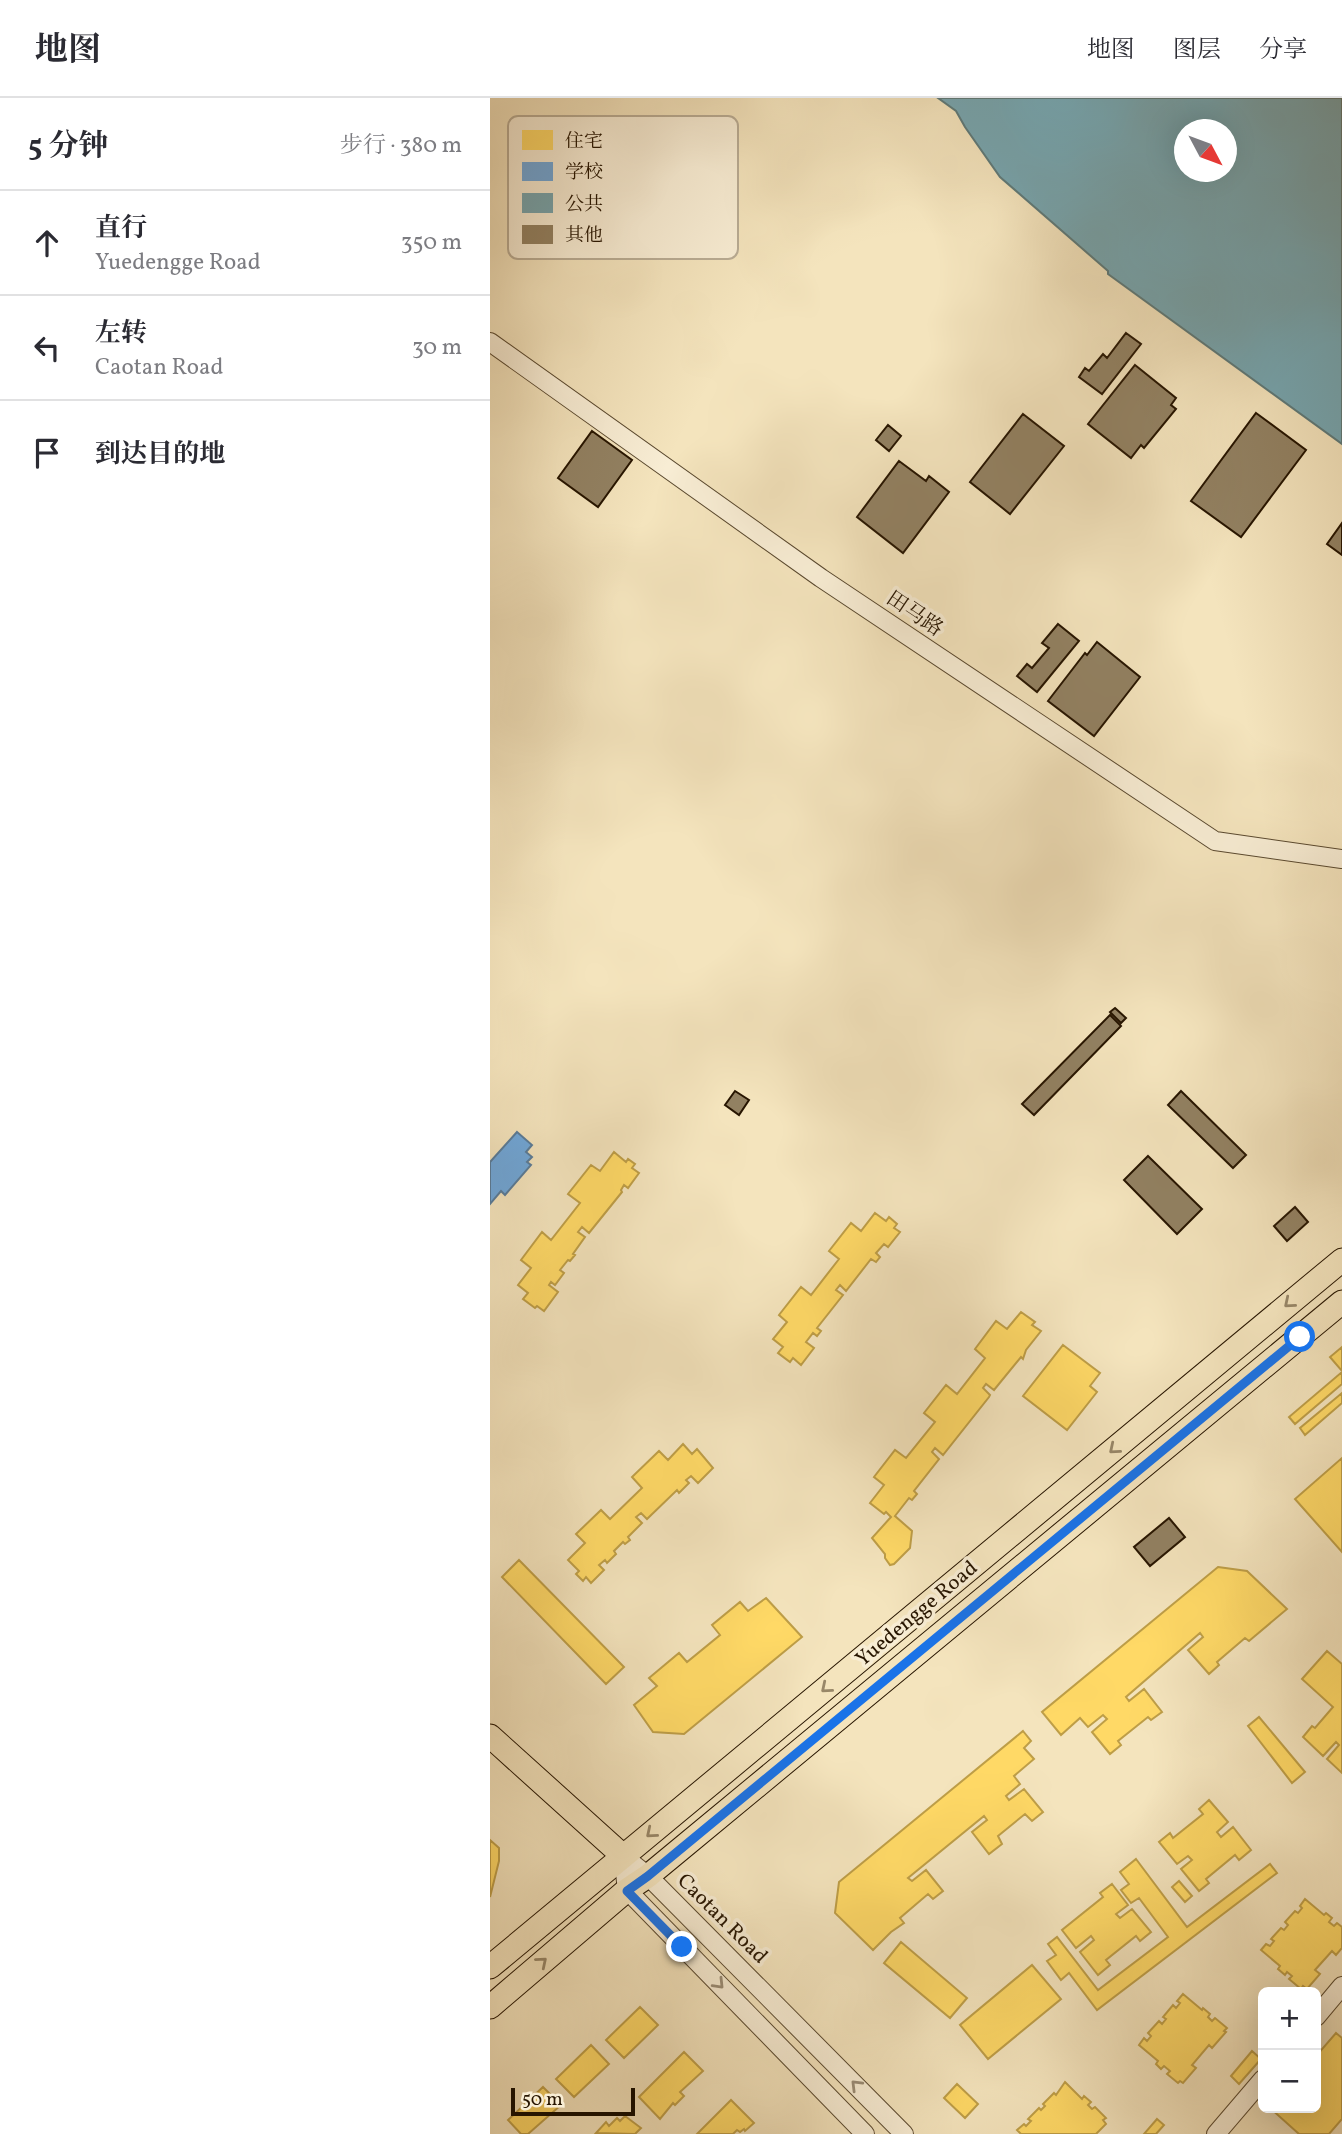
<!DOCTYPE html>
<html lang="zh">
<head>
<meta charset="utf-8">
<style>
  :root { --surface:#fff; --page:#f2f2f3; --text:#2b2b33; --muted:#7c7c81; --line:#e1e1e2 }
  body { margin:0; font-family:Vollkorn,"Noto Serif SC",serif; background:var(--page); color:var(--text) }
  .controls { position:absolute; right:21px; bottom:21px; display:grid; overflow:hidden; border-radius:10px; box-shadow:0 7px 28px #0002 }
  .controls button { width:63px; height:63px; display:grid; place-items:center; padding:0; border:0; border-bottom:2px solid var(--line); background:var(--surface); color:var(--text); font:35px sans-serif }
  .compass { position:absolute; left:684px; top:21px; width:63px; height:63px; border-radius:50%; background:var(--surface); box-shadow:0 7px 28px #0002; rotate:131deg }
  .scale { position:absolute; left:21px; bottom:18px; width:124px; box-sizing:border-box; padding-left:7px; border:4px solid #271500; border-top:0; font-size:19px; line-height:24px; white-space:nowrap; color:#271500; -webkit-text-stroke:5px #f8edd4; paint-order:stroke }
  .stop { position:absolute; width:21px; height:21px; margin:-16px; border:5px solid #1a73e8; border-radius:50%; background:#fff }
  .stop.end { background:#1a73e8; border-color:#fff; box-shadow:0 2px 7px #0008 }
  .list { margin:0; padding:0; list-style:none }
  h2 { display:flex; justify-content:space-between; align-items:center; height:91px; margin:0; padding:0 28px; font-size:30px }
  h2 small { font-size:23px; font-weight:400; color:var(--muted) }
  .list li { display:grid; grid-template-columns:46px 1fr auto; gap:21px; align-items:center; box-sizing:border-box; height:105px; padding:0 28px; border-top:2px solid var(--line) }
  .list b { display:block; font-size:26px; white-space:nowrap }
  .list p { margin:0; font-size:23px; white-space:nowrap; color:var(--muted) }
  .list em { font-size:23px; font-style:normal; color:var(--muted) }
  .icon { flex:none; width:38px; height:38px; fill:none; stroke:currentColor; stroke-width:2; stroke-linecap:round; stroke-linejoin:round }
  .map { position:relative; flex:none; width:852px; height:2036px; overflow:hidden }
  header { display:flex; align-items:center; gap:42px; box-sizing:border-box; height:98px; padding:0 35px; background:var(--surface); border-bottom:2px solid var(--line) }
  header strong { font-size:33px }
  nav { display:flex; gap:38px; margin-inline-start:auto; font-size:24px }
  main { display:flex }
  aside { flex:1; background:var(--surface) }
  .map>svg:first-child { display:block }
</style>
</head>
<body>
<header>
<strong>地图</strong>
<nav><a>地图</a><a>图层</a><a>分享</a></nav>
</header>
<main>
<aside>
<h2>5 分钟<small>步行 · 380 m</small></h2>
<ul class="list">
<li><svg class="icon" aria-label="ahead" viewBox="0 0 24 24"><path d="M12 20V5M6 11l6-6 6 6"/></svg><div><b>直行</b><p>Yuedengge Road</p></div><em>350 m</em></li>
<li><svg class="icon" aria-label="left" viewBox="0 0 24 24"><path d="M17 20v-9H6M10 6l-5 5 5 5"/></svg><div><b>左转</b><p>Caotan Road</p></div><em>30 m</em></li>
<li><svg class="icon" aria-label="arrive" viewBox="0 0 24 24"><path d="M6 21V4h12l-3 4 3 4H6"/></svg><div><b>到达目的地</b></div></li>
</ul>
</aside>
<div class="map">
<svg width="852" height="2036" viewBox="0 0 852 2036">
  <rect width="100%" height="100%" fill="#f4e4bd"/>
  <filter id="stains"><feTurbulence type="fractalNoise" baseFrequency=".00286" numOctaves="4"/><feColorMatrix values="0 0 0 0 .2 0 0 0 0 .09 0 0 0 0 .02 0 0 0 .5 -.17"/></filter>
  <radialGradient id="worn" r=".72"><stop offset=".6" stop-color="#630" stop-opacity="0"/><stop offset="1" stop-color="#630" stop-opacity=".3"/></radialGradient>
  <path fill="#ffd966" stroke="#be9e47" stroke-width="2" d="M124,1054L136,1064L138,1061L145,1066L142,1070L149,1075L138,1090L134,1087L131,1092L132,1094L99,1135L92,1129L88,1134L95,1139L83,1156L85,1157L80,1163L78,1162L70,1172L74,1175L65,1187L61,1184L59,1187L68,1194L54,1213L47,1208L45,1210L33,1201L38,1195L28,1187L41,1170L31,1162L52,1134L61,1142L90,1105L78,1096L101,1067L110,1073Z
    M385,1115L396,1123L399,1119L407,1126L404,1130L410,1134L398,1149L394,1146L386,1155L390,1159L386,1164L381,1161L356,1193L350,1187L346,1192L353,1197L327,1230L331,1233L327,1238L323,1235L316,1244L324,1250L311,1267L303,1260L300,1264L288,1255L293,1249L283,1241L297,1224L289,1217L311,1189L321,1197L349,1161L339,1153L361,1125L371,1133Z
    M531,1214L545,1224L542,1227L551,1233L536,1252L533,1261L531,1259L504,1292L496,1286L493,1290L500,1297L499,1299L453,1357L445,1350L442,1354L449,1361L424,1393L427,1396L422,1402L419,1400L405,1418L422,1433L420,1450L404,1466L400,1467L395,1460V1456L382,1440L401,1419L396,1414L394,1416L380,1405L394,1387L384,1379L405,1352L416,1360L445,1324L434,1315L456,1287L467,1296L495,1260L485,1251L506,1223L517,1231Z
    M573,1247L610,1275L600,1288L607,1294L577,1332L533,1298Z
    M852,1249V1273L840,1259Z
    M852,1274V1286L805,1326L799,1319Z
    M852,1295V1305L815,1337L810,1330Z
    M193,1346L202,1356L207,1351L223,1370L208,1385L201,1378L196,1382L199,1385L189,1395L187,1392L157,1421L151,1415L146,1419L152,1425L138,1439L140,1442L135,1446L133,1444L124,1453L126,1456L117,1465L115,1462L109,1467L114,1472L101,1485L96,1479L93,1483L86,1476L89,1473L78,1462L95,1445L86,1436L111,1412L120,1421L152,1390L142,1379L169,1353L178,1362Z
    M852,1360V1454L805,1401Z
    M29,1462L134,1569L116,1586L12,1479Z
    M728,1469L757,1473L797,1511L759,1543L755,1540L727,1564L729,1567L719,1576L698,1552L713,1539L710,1535L636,1599L639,1603L654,1591L672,1614L661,1622L658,1619L628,1643L631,1647L620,1656L602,1634L617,1621L613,1617L598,1629L590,1620L571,1637L552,1614Z
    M276,1500L312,1539L194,1636L163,1634L144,1607L167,1588L159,1580L189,1555L197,1564L230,1537L222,1527L250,1504L258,1513Z
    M837,1553L852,1566V1675L837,1661L849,1647L846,1644L833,1658L813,1639L822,1628L825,1630L843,1609L812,1581Z
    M769,1619L815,1674L802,1685L758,1628Z
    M533,1633L541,1643L534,1650L544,1661L524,1678L530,1686L516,1698L519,1702L534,1691L553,1714L542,1723L535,1716L508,1738L512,1746L499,1756L482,1734L497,1722L494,1718L418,1780L422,1783L436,1772L453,1793L443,1801L438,1796L410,1820L414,1825L401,1834L383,1852L345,1815L349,1784Z
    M719,1702L738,1724L727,1734L731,1739L743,1729L761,1752L749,1762L745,1757L716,1781L719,1785L709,1793L691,1771L702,1762L698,1758L687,1766L669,1744L680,1735L683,1740L713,1716L709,1711Z
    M0,1742L9,1750V1763L0,1799Z
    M646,1761L697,1829L780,1766L787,1775L607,1912L579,1875L571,1882L557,1863L566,1857L558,1846L567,1839L608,1892L678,1839L649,1800L641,1805L631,1792L639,1786L630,1774Z
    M689,1783L702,1798L695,1804L682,1789Z
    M622,1786L638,1807L626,1816L630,1820L642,1811L661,1834L650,1843L646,1838L616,1862L620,1867L608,1877L590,1854L604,1842L601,1838L586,1850L572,1832L613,1799L610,1795Z
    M815,1801L834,1817L836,1815L842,1820L839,1824L844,1828L847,1825L852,1829V1850L846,1857L842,1853L825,1872L830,1876L817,1891L813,1888L811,1891L799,1881L802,1878L797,1874L795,1877L788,1871L790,1868L771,1852L776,1846L780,1848L784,1843L781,1841L791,1830L794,1832L798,1827L795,1824L805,1813L808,1815L812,1810L810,1808Z
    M411,1844L477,1900L460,1920L394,1865Z
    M542,1867L571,1901L498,1961L470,1927Z
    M693,1896L712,1912L713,1910L720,1916L718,1919L722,1923L725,1920L737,1930L734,1933L736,1934L722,1950L719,1947L702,1967L706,1970L693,1985L690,1983L688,1985L677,1976L680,1973L674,1968L671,1971L666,1966L668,1963L649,1947L654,1940L657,1943L661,1938L658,1935L669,1923L672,1926L676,1921L673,1919L683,1907L686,1910L690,1905L687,1903Z
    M150,1909L168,1927L134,1960L116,1942Z
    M846,1935L852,1940V2021L839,2036H809L780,2010H826V1958Z
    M101,1947L119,1966L84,1999L66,1981Z
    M762,1953L771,1961L749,1986L741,1978Z
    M194,1954L213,1973L190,1994L194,1998L185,2007L183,2005L170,2021L149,1999Z
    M575,1984L592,2001L594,1998L601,2004L598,2007L602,2011L605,2009L616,2020L613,2022L616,2026L606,2036H531L527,2032L534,2026L536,2028L541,2023L538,2021L549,2010L551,2012L555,2008L553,2006L564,1995L566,1997Z
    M467,1986L488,2006L475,2020L454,2000Z
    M53,1989L71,2007L38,2036H31L18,2022Z
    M241,2002L264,2025L255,2033L254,2031L250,2034L247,2032L243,2036H207Z
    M135,2018L151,2030L145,2036L106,2035L116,2024L119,2028L127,2020L130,2023Z
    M667,2021L674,2027L666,2036H654Z"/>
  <path fill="#6fa8dc" stroke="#597c9a" stroke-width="2" d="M27,1034L42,1047L36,1054L42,1059L37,1064L41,1067L15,1097L11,1093L0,1106V1064Z"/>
  <path fill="#76a5af" stroke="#5e7a7a" stroke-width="2" fill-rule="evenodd" d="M448,0H852V346L618,176V173L510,79L475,29L466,13ZM694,32H736V74H694Z"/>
  <path fill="#928162" stroke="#271500" stroke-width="2" d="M636,235L651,246L612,296L589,279L595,270L599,273L613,256L617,260Z
    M645,267L686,300L681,307L686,311L654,350L651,347L641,360L598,326Z
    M766,315L816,352L751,439L701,403Z
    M533,316L574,348L520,416L480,384Z
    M398,327L411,338L399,353L386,342Z
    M102,333L142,362L108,409L68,380Z
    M409,363L436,383L439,378L459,394L413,455L367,419Z
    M852,425V457L837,446Z
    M568,526L589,543L547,594L527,578L537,566L542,570L559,550L552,545Z
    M607,544L650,579L604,638L558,603L595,555L597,557Z
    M625,910L636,920L631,925L620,914Z
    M620,917L631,928L544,1017L532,1006Z
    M245,993L259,1002L249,1017L235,1007Z
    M691,993L756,1057L743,1070L678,1007Z
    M658,1058L712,1111L687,1136L634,1082Z
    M805,1109L818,1124L797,1143L784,1128Z
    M679,1420L695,1439L660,1468L644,1449Z"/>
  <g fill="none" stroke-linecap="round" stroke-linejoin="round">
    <defs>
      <path id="minor" d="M0,244L331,480L725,743L852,761
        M133,1758L158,1778L414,2036
        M133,1758L137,1792L375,2036
        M826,1919L852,1888
        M726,2036L773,1981"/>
      <path id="major" d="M0,1638L133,1758
        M0,1869L852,1162
        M0,1909L137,1792L158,1778L852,1204"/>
    </defs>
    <use href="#minor" stroke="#5a492f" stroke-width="20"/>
    <use href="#major" stroke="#271500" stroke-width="25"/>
    <use href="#minor" stroke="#f8edd4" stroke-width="18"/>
    <use href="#major" stroke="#f4e4bd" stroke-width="23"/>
  </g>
  <defs><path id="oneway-chevron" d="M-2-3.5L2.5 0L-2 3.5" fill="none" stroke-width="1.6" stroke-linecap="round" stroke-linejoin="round" transform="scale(1.75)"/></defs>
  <g stroke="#988768">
    <use href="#oneway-chevron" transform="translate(799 1205) rotate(140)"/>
    <use href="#oneway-chevron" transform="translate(624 1351) rotate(140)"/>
    <use href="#oneway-chevron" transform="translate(336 1590) rotate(140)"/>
    <use href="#oneway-chevron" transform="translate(161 1735) rotate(140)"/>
    <use href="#oneway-chevron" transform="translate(52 1864) rotate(-40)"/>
  </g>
  <g stroke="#9a8c75">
    <use href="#oneway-chevron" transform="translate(229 1886) rotate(46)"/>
    <use href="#oneway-chevron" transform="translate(366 1987) rotate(-135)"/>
  </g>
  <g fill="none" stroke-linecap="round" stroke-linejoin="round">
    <path stroke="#1a73e8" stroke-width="9" d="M192,1849L137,1793L158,1778L810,1239"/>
  </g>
  <g text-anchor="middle" stroke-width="7" stroke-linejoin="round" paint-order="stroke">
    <g font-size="21" fill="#271500" stroke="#f8edd4">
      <text transform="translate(425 515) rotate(34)" y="7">田马路</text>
      <text transform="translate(426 1515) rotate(-40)" y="7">Yuedengge Road</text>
      <text transform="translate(233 1820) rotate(45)" y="7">Caotan Road</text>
    </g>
  </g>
  <rect x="18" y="18" width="230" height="143" rx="10" fill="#f8edd4" stroke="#b9ac94" stroke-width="2"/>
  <rect x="32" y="32" width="31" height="20" fill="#ffd966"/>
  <rect x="32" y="64" width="31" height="19" fill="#6fa8dc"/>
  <rect x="32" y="95" width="31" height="20" fill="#76a5af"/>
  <rect x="32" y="127" width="31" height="19" fill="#928162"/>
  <g font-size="19" fill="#271500">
    <text x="75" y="49">住宅</text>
    <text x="75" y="80">学校</text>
    <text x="75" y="112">公共</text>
    <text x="75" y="143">其他</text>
  </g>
  <rect width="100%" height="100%" filter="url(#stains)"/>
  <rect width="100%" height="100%" fill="url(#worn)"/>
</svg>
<div class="controls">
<button>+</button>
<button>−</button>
</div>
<svg class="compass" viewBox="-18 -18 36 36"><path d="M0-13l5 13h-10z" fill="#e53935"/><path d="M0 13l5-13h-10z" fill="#7c7c81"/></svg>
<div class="scale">50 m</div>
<div class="stop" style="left:810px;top:1239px"></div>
<div class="stop end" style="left:192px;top:1849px"></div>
</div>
</main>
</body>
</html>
